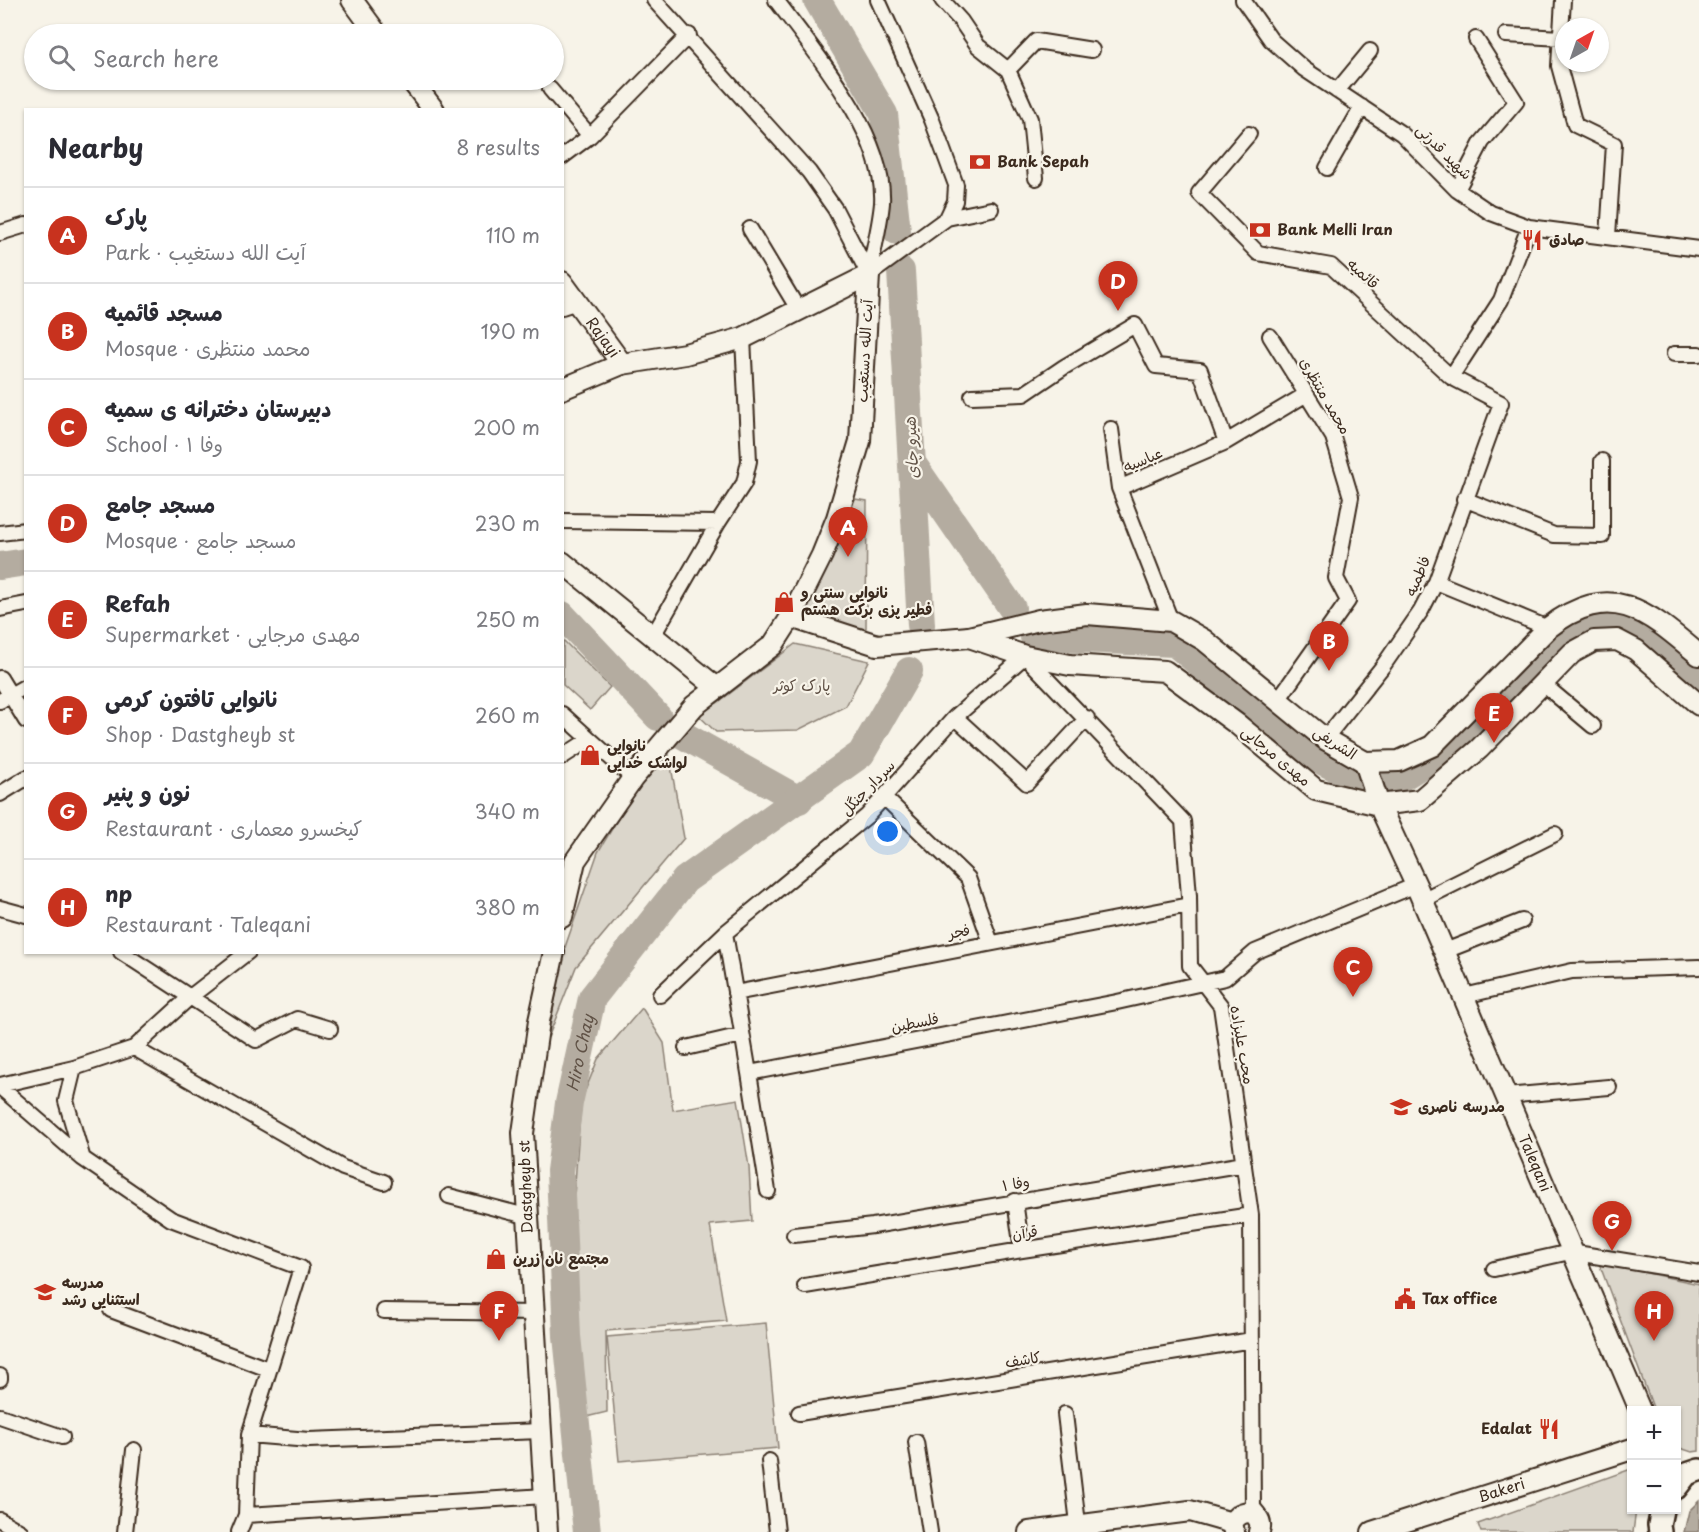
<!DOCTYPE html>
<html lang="en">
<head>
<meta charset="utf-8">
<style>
  :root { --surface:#fff; --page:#f2f2f3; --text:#2b2b33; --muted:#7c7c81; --line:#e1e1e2; --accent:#c8321e }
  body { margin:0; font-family:"Playpen Sans","Playpen Sans Arabic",sans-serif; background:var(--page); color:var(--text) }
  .controls { position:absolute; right:18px; bottom:18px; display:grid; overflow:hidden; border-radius:0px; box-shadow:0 2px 4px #0004 }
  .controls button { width:54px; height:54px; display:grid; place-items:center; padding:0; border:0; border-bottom:2px solid var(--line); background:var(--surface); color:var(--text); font:30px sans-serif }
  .compass { position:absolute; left:1555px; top:18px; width:54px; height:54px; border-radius:50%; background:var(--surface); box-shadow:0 2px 4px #0004; rotate:40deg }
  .you { position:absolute; left:888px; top:832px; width:21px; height:21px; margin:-15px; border:4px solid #fff; border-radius:50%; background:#1a73e8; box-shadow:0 0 0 9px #1a73e833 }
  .badge { display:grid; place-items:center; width:39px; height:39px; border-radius:50%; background:var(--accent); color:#fff; font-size:20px; font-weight:700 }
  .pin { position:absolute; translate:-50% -50px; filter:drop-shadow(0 2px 3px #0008) }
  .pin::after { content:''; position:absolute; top:32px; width:21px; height:18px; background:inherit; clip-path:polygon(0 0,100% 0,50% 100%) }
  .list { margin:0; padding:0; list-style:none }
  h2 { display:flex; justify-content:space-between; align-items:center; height:78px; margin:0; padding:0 24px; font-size:26px }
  h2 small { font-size:20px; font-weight:400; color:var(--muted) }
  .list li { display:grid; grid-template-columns:39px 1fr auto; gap:18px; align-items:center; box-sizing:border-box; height:96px; padding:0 24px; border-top:2px solid var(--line) }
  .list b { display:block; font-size:22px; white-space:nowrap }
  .list p { margin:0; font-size:20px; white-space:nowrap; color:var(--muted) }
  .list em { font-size:20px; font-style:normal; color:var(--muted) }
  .icon { flex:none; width:33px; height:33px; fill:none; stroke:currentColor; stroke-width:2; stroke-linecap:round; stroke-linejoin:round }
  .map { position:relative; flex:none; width:1699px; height:1532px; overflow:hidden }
  .search { position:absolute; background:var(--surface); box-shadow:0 2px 4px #0004; left:24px; top:24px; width:540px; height:66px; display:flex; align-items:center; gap:15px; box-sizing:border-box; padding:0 21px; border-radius:33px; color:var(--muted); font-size:22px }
  .panel { position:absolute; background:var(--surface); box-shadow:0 2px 4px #0004; left:24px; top:108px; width:540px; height:846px; border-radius:0px }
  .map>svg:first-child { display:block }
</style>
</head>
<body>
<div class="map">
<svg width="1699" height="1532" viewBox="0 0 1699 1532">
  <rect width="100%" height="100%" fill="#f7f3e8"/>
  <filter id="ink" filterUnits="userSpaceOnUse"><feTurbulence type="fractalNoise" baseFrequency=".0167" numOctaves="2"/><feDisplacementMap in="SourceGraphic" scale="12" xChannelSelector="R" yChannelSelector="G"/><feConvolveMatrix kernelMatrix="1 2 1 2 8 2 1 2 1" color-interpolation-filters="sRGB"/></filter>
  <g filter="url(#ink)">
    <path fill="#dbd6cb" stroke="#8b8074" stroke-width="1.5" d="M855,499L867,501L866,628L856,631L805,613Z
      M563,640L610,687L590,710L563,685Z
      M795,644L869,661L846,706L798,730L716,732L697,714L717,703Z
      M666,739L684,838L576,967L548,1038L564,950L598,852Z
      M642,1008L664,1043L673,1110L738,1099L749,1167L752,1221L710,1225L726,1321L606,1331L607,1412L582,1418L572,1224L581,1101L598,1059Z
      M1599,1263L1699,1284V1451L1692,1452L1677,1447L1676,1410H1654Z
      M766,1323L778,1448L619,1461L607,1337Z
      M1631,1469L1632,1510H1636L1633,1532H1481L1478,1524Z"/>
    <path fill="#b4aca0" stroke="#84786c" stroke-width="1.5" d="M1699,1501V1532H1684L1689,1511Z"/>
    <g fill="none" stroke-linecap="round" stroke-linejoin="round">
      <g stroke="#b4aca0" stroke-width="28">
        <path d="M817,0L884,114L897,231"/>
        <path d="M901,271L921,625"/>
        <path d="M912,463L1012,608"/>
        <path d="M0,566L26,562"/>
        <path d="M562,615L658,717"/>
        <path d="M1034,637L1175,643L1304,752L1356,778"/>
        <path d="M672,729L799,800"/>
        <path d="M1390,785L1500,715L1551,650L1608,623L1651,636L1699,680"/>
        <path id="s1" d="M587,1532L567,1336L560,1171L569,1103L592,998L685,880L861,754L909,671"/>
      </g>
      <defs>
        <path id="street" d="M654,0L809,172L835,209L869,275
          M776,0C815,52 886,136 882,203C880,226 873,251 869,275
          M878,0L932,120L956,185L955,201L947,218
          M942,0L961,21L978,46L1008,70L1030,119L1036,178
          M1243,0L1271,40L1304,69L1402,134L1457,190L1491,213L1529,227L1699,249
          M1563,0L1559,66L1575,125L1614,144L1608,236
          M1506,35L1561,38
          M1008,70L1036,41L1092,50
          M550,89L590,136
          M1337,91L1370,51
          M1249,134L1199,193L1258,253L1331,266L1451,377L1501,403L1436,582L1421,611L1383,666L1325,739
          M562,157L590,136L689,35
          M1327,168L1362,107
          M1457,190L1482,142L1516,102L1476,39
          M750,229L798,309
          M0,233L26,225
          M869,275L947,218L991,209
          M562,307L577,302
          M1270,336L1333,437L1351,497L1336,578L1348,601L1278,700
          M1674,354H1699
          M1451,377L1501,300L1529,227
          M972,396L1024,394L1064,367L1135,325L1156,366L1200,370L1226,442
          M1111,429L1119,488
          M1464,499L1554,535L1602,536V461
          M562,521L718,523L654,634
          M718,523L744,483L749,461L743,338
          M0,533L26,530
          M1436,582L1548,628
          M0,609L26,604
          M1171,621L1119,488L1226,442L1305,395
          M0,678L26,721
          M1543,684L1593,726
          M0,701L26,686
          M562,714L633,778
          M955,717L1027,783L1087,718
          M562,757L590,739
          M0,794L26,778
          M884,797L968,878L991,943
          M1422,900L1555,834
          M0,908L26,915
          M725,933L749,1073L1117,1002L1225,978L1255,952L1416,885
          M1445,951L1522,921
          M121,952L256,1040L297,1019L330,1029
          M735,993L1189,905
          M660,995L725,933L867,816L955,717L1025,656L1183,821L1189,896L1190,966L1221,1006L1251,1215L1253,1512
          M1464,996L1572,971L1699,967
          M134,1048L343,1168L384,1182
          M686,1048L742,1035
          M74,1068L66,1101L82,1156
          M749,1073L768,1191
          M0,1085L74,1068L134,1048L190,997L248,952
          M0,1087L82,1158L171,1219L301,1268L249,1435L246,1515L239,1532
          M1506,1096L1609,1087
          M449,1196L526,1216
          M1015,1201L1022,1250
          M794,1235L873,1226L1244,1164
          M1494,1269L1570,1252L1699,1273
          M805,1286L1022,1250L1251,1215
          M111,1310L268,1369
          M384,1311L534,1313
          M0,1376V1379
          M799,1413L1252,1340
          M1065,1414L1079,1532
          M0,1416L62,1437
          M249,1435L309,1440L541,1431
          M916,1442L930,1532
          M769,1461L777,1532
          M246,1515L545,1496
          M0,1520L21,1532
          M125,1532L134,1450"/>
        <g id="secondary">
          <path d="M352,0L377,34"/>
          <path d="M411,80L434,110"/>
          <path id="s2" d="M562,282L622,364"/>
          <path d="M562,389L622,364L685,354L743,338L869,275"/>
          <path d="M562,562L717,688"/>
          <path d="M791,617L877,645L969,637L1039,620L1087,614L1171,621L1204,640L1325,739L1365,762L1399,761L1432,746L1548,628C1611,579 1647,611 1699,655"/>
          <path d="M969,637L1025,656L1070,665L1165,671L1237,724L1316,790L1379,805L1420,800L1479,749L1572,653L1594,641L1617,640L1636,650L1699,705"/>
          <path id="s3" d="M1365,762L1379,805L1416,885L1640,1410"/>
          <path d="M562,917L575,861L633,778L694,706L773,645L791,617L822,555L837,518L860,441L869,275"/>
          <path d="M547,1532L523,1133L539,1021L554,952"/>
          <path d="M1029,1532L1190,1511L1232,1523"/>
          <path d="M1234,1532L1232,1523C1238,1514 1242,1512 1253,1512C1259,1519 1262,1523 1259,1532"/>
          <path id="s4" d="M1372,1532L1632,1449"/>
        </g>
        <path id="primary" d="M1676,1488L1687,1474L1699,1470
          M1660,1532L1659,1525L1662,1510"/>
      </defs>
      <use href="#street" stroke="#3b2a1e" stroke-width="18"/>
      <use href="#secondary" stroke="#3b2a1e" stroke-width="24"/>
      <use href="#primary" stroke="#3b2a1e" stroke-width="26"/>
      <use href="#street" stroke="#f7f3e8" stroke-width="14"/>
      <use href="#secondary" stroke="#f7f3e8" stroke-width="20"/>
      <use href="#primary" stroke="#f7f3e8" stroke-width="21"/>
    </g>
  </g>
  <defs>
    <symbol id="bank-bare" viewBox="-9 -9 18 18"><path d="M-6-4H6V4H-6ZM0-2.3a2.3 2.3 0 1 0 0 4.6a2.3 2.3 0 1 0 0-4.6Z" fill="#c8321e" stroke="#f7f3e8" stroke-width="2.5" paint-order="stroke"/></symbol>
    <symbol id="restaurant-bare" viewBox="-9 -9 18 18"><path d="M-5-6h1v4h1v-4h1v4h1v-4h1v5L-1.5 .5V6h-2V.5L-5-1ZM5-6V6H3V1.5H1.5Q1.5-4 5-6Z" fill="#c8321e" stroke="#f7f3e8" stroke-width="2.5" paint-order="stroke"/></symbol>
    <symbol id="shop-bare" viewBox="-9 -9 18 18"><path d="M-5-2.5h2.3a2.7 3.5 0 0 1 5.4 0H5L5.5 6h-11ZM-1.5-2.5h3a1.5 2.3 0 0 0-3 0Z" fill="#c8321e" stroke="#f7f3e8" stroke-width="2.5" paint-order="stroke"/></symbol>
    <symbol id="school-bare" viewBox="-9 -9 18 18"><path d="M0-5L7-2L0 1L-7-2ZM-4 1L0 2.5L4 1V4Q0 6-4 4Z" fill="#c8321e" stroke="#f7f3e8" stroke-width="2.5" paint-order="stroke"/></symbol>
    <symbol id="civic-bare" viewBox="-9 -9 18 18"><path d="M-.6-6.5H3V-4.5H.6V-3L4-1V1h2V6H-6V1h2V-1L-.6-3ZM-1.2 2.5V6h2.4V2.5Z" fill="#c8321e" stroke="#f7f3e8" stroke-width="2.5" paint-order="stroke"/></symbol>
  </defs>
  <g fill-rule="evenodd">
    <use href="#bank-bare" x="965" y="147" width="30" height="30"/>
    <use href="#bank-bare" x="1245" y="215" width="30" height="30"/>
    <use href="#restaurant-bare" x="1517" y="225" width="30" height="30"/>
    <use href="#shop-bare" x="769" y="587" width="30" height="30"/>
    <use href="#shop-bare" x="575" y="740" width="30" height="30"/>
    <use href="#school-bare" x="1386" y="1092" width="30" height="30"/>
    <use href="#shop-bare" x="481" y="1244" width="30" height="30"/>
    <use href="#school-bare" x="30" y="1277" width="30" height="30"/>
    <use href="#civic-bare" x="1390" y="1284" width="30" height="30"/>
    <use href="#restaurant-bare" x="1534" y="1414" width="30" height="30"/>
  </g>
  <g text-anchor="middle" stroke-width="4.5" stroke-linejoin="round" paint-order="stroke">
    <g font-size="15" fill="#3b2a1e" stroke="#f7f3e8">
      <text transform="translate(1444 152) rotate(45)" y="5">شهید قدرتی</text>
      <text transform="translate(1363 274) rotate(42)" y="5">قائمیه</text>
      <text dy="5" stroke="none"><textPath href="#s2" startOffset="69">Rajayi</textPath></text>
      <text transform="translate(865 351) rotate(-87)" y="5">آیت الله دستغیب</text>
      <text transform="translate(1325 396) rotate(60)" y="5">محمد منتظری</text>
      <text transform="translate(1143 460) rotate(-23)" y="5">عباسیه</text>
      <text transform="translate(1418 576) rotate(-67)" y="5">فاطمیه</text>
      <text transform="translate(1335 743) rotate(33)" y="5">الشریفی</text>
      <text transform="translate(1276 756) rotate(40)" y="5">مهدی مرجایی</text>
      <text transform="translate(868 788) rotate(-46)" y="5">سردار جنگل</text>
      <text transform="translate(959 932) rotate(-11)" y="5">فجر</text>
      <text transform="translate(915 1023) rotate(-11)" y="5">فلسطین</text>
      <text transform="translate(1242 1045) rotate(80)" y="5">محب علیزاده</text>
      <text dy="5" stroke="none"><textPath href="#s3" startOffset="436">Taleqani</textPath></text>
      <text transform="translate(1016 1184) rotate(-10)" y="5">وفا ۱</text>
      <text transform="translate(526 1187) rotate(-92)" y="5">Dastgheyb st</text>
      <text transform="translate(1025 1233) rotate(-9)" y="5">قرآن</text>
      <text transform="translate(1023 1360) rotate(-9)" y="5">کاشف</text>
      <text dy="5" stroke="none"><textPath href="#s4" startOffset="136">Bakeri</textPath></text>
    </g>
    <g font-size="15" font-weight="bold" fill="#3b2a1e" stroke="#f7f3e8" text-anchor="start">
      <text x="997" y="167">Bank Sepah</text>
      <text x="1277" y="235">Bank Melli Iran</text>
      <text x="1549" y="245">صادق</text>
      <text x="801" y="598">نانوایی سنتی و<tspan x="801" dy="17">فطیر پزی برکت هشتم</tspan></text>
      <text x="607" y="751">نانوایی<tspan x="607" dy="17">لواشک خدایی</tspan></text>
      <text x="1418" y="1112">مدرسه ناصری</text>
      <text x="513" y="1264">مجتمع نان زرین</text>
      <text x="62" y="1288">مدرسه<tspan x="62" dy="17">استثنایی رشد</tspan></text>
      <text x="1422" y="1304">Tax office</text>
      <text x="1532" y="1434" text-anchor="end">Edalat</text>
    </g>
    <g font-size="15" fill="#5b4c41" stroke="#f7f3e8">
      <text x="802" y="691">پارک کوثر</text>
    </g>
    <g font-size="16" font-style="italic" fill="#5f5145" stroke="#f7f3e8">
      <text transform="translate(911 448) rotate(-93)" y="6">هیرو چای</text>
      <text dy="6" stroke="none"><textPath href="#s1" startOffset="482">Hiro Chay</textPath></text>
    </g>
  </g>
</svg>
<div class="controls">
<button>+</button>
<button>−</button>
</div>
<svg class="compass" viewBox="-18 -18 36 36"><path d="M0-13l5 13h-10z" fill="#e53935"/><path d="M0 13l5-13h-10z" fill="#7c7c81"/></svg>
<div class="you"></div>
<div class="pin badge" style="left:848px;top:557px">A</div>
<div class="pin badge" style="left:1329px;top:671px">B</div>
<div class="pin badge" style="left:1353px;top:997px">C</div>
<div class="pin badge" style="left:1118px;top:311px">D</div>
<div class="pin badge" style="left:1494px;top:743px">E</div>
<div class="pin badge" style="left:499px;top:1341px">F</div>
<div class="pin badge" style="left:1612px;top:1251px">G</div>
<div class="pin badge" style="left:1654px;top:1341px">H</div>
<div class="search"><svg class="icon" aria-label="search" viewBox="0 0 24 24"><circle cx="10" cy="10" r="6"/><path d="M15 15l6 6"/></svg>Search here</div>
<section class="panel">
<h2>Nearby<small>8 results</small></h2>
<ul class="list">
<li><span class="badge">A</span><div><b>پارک</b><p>Park · آیت الله دستغیب</p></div><em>110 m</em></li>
<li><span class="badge">B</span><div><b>مسجد قائمیه</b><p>Mosque · محمد منتظری</p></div><em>190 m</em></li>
<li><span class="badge">C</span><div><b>دبیرستان دخترانه ی سمیه</b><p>School · وفا ۱</p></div><em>200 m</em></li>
<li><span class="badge">D</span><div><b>مسجد جامع</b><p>Mosque · مسجد جامع</p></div><em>230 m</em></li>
<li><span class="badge">E</span><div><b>Refah</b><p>Supermarket · مهدی مرجایی</p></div><em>250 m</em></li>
<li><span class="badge">F</span><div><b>نانوایی تافتون کرمی</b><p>Shop · Dastgheyb st</p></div><em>260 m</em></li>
<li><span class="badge">G</span><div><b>نون و پنیر</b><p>Restaurant · کیخسرو معماری</p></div><em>340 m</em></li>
<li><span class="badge">H</span><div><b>np</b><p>Restaurant · Taleqani</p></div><em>380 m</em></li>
</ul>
</section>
</div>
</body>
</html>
